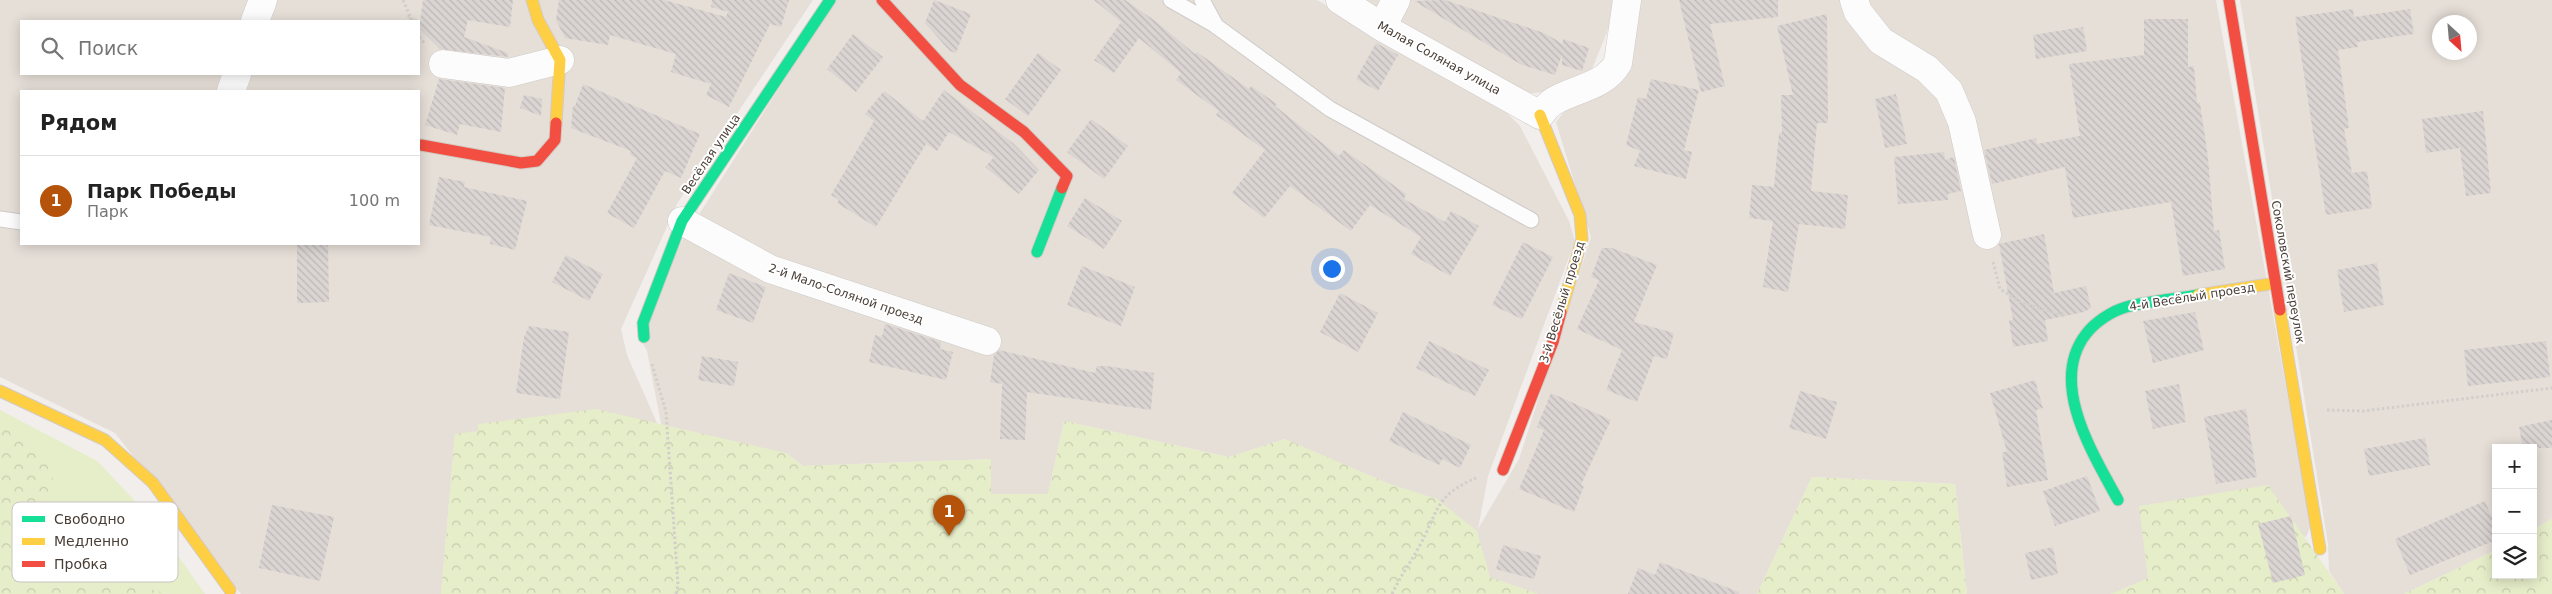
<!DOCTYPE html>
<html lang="ru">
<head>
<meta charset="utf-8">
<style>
  :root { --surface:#fff; --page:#f6f6f6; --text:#222; --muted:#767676; --line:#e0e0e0; --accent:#b45309 }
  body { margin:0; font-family:"DejaVu Sans",sans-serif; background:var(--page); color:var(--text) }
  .controls { position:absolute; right:15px; bottom:15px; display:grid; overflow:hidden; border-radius:0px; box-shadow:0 2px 12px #0003 }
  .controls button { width:45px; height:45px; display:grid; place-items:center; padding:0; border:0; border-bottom:1px solid var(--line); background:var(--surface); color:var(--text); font:25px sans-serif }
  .compass { position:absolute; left:2432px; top:15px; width:45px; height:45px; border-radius:50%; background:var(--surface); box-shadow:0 2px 12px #0003; rotate:154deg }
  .you { position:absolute; left:1331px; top:268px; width:18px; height:18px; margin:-12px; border:4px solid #fff; border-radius:50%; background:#1a73e8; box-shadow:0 0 0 8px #1a73e833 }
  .badge { display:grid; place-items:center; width:32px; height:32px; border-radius:50%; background:var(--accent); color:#fff; font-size:16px; font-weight:700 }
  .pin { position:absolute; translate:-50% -41px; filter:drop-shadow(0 1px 2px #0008) }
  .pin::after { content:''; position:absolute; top:26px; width:18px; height:15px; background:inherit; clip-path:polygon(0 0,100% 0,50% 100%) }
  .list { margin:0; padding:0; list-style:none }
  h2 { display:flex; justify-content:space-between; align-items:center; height:65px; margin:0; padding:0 20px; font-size:21px }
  h2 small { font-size:16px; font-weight:400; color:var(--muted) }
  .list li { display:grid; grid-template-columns:32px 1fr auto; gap:15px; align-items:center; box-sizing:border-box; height:90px; padding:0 20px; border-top:1px solid var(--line) }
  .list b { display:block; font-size:19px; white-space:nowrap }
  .list p { margin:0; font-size:16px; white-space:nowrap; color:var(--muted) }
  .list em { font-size:16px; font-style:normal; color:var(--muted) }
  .icon { flex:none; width:28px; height:28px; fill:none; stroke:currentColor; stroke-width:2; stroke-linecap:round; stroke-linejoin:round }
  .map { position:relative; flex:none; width:2552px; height:594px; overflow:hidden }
  .search { position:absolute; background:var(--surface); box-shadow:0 2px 12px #0003; left:20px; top:20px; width:400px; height:55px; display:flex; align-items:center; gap:12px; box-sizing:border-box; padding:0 18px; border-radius:0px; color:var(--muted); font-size:19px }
  .panel { position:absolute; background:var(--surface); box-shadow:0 2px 12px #0003; left:20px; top:90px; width:400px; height:155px; border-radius:0px }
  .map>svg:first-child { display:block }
</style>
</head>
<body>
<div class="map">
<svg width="2552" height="594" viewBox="0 0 2552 594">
  <defs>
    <pattern id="forest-crowns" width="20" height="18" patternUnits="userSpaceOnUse" patternTransform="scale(1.25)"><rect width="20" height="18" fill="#e6edc9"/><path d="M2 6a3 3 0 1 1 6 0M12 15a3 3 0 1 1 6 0" fill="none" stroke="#c7ccad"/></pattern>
    <pattern id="building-back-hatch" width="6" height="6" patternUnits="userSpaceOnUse" patternTransform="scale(1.25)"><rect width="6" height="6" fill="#dad5d2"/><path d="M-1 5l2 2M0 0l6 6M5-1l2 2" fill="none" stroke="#bdb8b5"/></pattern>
  </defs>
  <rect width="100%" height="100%" fill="#f2eeeb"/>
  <path fill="#e6dfd8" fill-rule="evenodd" d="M0,0H813L678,202L621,329L627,355L664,439L647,351L639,336L672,257L835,0H1317L1483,93L1506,112L1520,126L1569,221L1575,241L1488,476L1478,529L1519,459L1591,237L1556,122L1565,111L1623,80L1629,62L1635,0H2216L2311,525L2306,537L2140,506L2148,579L2111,594H1967L1955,484L1812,477L1757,594H1538L1489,577L1285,439L1229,457L1064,421L1048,494H991V459L803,466L786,453L455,434L441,594H241L115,433L0,377ZM21,21H419V74H21ZM21,91H419V244H21Z
    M1356,0H1620L1590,74L1550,91L1526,94Z
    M2240,0H2552V519L2533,529V448H2496V550L2404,594H2344L2329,571L2328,544ZM2440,22H2470V52H2440Z"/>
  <path fill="#e6edc9" d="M0,410L97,461L151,518L205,594H170L0,553Z"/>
  <path fill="url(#forest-crowns)" d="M596,409L786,453L803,466L991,459V494H1048L1064,421L1229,457L1285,439L1390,484L1437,499L1477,531L1490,577L1538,594H441L455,434L478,431V424Z
    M4,427L56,461L46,515L117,581L170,594H0V428Z
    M1812,477L1955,484L1967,594H1757Z
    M2268,485L2344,594H2111L2148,578L2139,506Z
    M2552,519V594H2404L2496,550V575H2533V529Z"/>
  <path fill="url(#building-back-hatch)" d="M423,0H513L510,27L468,20L464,37L508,53V57L440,49L419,28V21H412L406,15L420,21Z
    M559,0H664L726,17L728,12L711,7L712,0H789L781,27L770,24L729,107L706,95L711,84L671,72L676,54L610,35L608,45L565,38L556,20Z
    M934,0L971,14L956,53L950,51L925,23Z
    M1094,0H1125L1154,20L1195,54L1197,52L1249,89L1251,86L1277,104L1275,106L1339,156L1344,150L1406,194L1404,199L1445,222L1451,211L1479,226L1450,276L1411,254L1421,237L1370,205L1351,231L1290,186L1264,218L1232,193L1265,150L1216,115L1219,111L1176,80L1181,73L1139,38L1114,73L1094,60L1121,22Z
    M1445,0L1544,33L1563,44V39L1589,48L1582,71L1562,65V54L1555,75L1522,65L1414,1Z
    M1679,0H1778V17L1710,24L1725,86L1701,92Z
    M2353,9L2354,17L2410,9L2414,34L2357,42L2358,47L2338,50L2349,128L2344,129L2352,173L2367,171L2372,208L2326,215L2295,17Z
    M1827,14L1828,123H1817L1811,191L1848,195L1845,229L1799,224L1788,292L1763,287L1773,221L1749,218L1752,185L1774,187L1779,133H1782L1781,95H1793L1777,26Z
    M2144,19H2188V67L2194,66L2197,103H2200L2208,158L2214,231L2219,230L2225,269L2183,276L2171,202L2073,218L2065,167L1992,184L1984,150L2036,138L2037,144L2080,136L2069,64L2144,55Z
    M2083,27L2087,51L2036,59L2033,35Z
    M853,34L883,57L856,92L827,69Z
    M1376,43L1398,55L1378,91L1356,79Z
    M1038,53L1061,70L1028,116L1005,99Z
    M439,79L505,88L501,132L460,124L457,135L425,125Z
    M1651,79L1699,90L1684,150L1692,152L1686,179L1634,166L1640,151L1626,145L1638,97L1646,99Z
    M583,84L700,134L681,178L665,171L634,228L607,213L637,158L630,155L631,151L571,128L573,106H575Z
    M944,90L1014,144L1039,170L1019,194L985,167L994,157L949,132L937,151L926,144L876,227L837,203L839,200L831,195L874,121L865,114L884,91L923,121Z
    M1896,94L1907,144L1885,148L1875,99Z
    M524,95L542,99L541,116L520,108Z
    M2483,111L2491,193L2466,196L2460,148L2426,153L2422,119Z
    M1091,119L1128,146L1104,179L1067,152Z
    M1944,152L1945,160L1954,157L1961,191L1948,194V200L1898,204L1894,157Z
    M439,177L465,182L464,187L527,201L515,250L490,244L491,237L429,225Z
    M1085,198L1122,221L1104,249L1067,226Z
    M2044,234L2054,293L2086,286L2091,308L2084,312L2045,320L2048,341L2013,347L2009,320H2013L1999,244Z
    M1523,242L1553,257L1522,319L1492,305Z
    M297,244H328L329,302L297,303Z
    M1602,248H1612L1657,265L1634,322L1674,333L1667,359L1654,356L1637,402L1606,390L1622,350L1577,329L1599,280L1591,277Z
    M566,255L603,274L589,301L552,282Z
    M2377,263L2384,305L2344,312L2337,270Z
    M1082,266L1135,287L1121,326L1067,305Z
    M729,273L766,287L753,323L716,310Z
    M1340,293L1378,313L1358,352L1320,332Z
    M2195,312L2204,350L2153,363L2143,321Z
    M885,324L941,342L940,349L953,352L946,380L869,362L875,335L882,337Z
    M529,326L569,332L560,399L516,393L524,337Z
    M1429,341L1489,370L1475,396L1416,368Z
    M2546,341L2550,377L2468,386L2464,350Z
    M999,350L1095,373L1097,366H1106L1154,373L1151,410L1027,392L1025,440L1000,439L1002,384L990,382L994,355Z
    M702,356L738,362L734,386L698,380Z
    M2035,380L2043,408L2036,410L2048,480L2007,487L2002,452H2007L1990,393Z
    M2179,384L2186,422L2153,429L2145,391Z
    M1800,391L1837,402L1826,439L1789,428Z
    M1551,393L1611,420L1581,485L1584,486L1574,512L1519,489L1544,430L1537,427Z
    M2246,409L2257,477L2216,484L2204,417Z
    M1403,412L1471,445L1460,468L1442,459L1439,465L1389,441Z
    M2552,420V448H2523L2519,427Z
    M2425,438L2430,465L2369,476L2364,449Z
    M2087,476L2100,511L2055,526L2043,491Z
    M2485,501L2496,528V540L2410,575L2395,539Z
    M272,505L334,517L320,581L259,568Z
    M2291,516L2305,575L2273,583L2258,524Z
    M1503,545L1541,556L1534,579L1496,569Z
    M2053,547L2058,574L2031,580L2025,553Z
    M1660,562L1739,592V594H1628L1638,568L1655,575Z"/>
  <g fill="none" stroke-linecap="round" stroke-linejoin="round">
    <defs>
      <path id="lane" d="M1171,0L1215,25
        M1202,0L1216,26L1330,109L1531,220
        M0,219L21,222"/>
      <path id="street" d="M1340,0L1382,27L1540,115C1544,110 1549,104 1554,101C1576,88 1604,87 1618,63L1627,0
        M1854,0L1858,12L1881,41L1927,69L1949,91L1962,122L1987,235
        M255,21L263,0
        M1382,27L1396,0
        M443,64L509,73L560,60
        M231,91L237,74
        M682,221L770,269L987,341"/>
      <path id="fast" d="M1037,252L1062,188
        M644,337L643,323L682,221L830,0
        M2118,500C2093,454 2048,383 2086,334C2095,322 2112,311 2126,307C2149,301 2175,299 2198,295"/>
      <path id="slow" d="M532,0L538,20L560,60L556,123
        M1540,115L1580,215L1582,239L1561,312
        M2198,295L2276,283
        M2280,310L2320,549
        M0,391L105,440L153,483L230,590"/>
      <path id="jam" d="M882,0L960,85L1024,132L1067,176L1062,188
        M2229,0L2280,310
        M421,145L521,163L537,161L555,140L556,123
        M1503,470L1553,342L1561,312"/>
    </defs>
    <use href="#lane" stroke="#cecac7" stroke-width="17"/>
    <use href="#street" stroke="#cecac7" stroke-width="29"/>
    <use href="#fast" stroke="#d3cbc3" stroke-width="13"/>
    <use href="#slow" stroke="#d3cbc3" stroke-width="13"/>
    <use href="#jam" stroke="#d3cbc3" stroke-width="13"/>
    <path stroke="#d2ceca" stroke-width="3" stroke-dasharray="2.5 2.5" stroke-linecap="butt" d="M403,0L412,21
      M419,37L425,44
      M1993,262L2000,289L2022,303L2064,316
      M652,364L666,412L678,585L676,594
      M2327,410L2363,411L2552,388
      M1392,594C1400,577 1410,563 1419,547C1439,511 1434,496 1476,478"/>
    <use href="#lane" stroke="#fdfcfc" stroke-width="15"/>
    <use href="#street" stroke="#fdfcfc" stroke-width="28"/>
    <use href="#fast" stroke="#16e098" stroke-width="11"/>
    <use href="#slow" stroke="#ffcf43" stroke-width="11"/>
    <use href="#jam" stroke="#f24e42" stroke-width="11"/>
  </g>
  <g text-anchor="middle" stroke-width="4" stroke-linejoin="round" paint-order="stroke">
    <g font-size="12" fill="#493e36" stroke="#fff">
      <text transform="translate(1439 58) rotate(29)" y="4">Малая Соляная улица</text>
      <text transform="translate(711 154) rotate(-56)" y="4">Весёлая улица</text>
      <text transform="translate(2288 272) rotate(80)" y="4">Соколовский переулок</text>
      <text transform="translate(846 294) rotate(19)" y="4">2-й Мало-Соляной проезд</text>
      <text transform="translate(2192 297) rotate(-9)" y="4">4-й Весёлый проезд</text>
      <text transform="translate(1562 302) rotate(-73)" y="4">3-й Весёлый проезд</text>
    </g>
  </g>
  <rect x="12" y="502" width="166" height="80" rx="8" fill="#fff" stroke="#c8c5c3" stroke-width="1"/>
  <rect x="22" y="516" width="23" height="6" fill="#16e098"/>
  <rect x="22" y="538" width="23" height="7" fill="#ffcf43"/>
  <rect x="22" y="561" width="23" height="6" fill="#f24e42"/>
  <g font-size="14" fill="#493e36">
    <text x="54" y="524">Свободно</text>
    <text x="54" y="546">Медленно</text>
    <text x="54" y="569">Пробка</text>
  </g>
</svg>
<div class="controls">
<button>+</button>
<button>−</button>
<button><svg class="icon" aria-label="layers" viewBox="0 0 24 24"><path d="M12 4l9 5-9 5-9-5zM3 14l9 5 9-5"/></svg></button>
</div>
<svg class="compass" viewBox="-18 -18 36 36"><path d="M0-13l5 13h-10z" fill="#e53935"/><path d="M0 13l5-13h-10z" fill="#767676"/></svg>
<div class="you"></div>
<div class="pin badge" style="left:949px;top:536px">1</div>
<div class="search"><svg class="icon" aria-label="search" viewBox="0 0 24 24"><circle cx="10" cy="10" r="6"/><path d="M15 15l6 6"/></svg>Поиск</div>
<section class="panel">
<h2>Рядом<small></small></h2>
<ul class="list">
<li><span class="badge">1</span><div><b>Парк Победы</b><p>Парк</p></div><em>100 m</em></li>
</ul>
</section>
</div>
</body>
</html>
